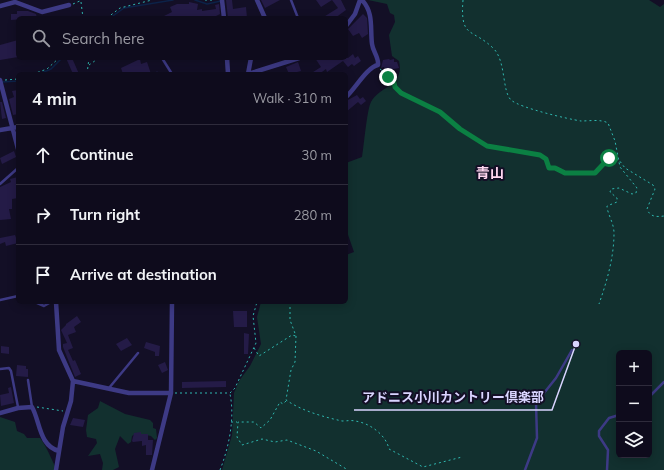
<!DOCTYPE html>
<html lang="en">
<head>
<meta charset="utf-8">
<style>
  :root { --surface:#0e0b1c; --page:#171425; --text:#f1f3f6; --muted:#9b9ba3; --line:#2e2b3b }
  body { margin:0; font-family:Mulish,"Noto Sans JP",sans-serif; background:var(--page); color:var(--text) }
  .controls { position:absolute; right:12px; bottom:12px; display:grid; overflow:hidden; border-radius:6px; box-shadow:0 2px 10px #0003 }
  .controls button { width:36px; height:36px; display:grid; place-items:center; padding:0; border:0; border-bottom:1px solid var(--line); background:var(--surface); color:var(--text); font:20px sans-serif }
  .stop { position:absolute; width:12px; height:12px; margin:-9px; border:3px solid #0b8043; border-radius:50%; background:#fff }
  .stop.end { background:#0b8043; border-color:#fff; box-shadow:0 1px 4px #0008 }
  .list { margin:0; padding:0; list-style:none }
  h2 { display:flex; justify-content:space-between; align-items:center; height:52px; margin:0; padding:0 16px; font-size:17px }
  h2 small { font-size:13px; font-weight:400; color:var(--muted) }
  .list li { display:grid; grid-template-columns:26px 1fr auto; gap:12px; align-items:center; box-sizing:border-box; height:60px; padding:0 16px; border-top:1px solid var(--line) }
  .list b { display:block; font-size:15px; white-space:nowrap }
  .list em { font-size:13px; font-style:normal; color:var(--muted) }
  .icon { flex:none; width:22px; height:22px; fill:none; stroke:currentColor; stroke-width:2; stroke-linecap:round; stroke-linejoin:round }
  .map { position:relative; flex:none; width:664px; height:470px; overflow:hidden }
  .search { position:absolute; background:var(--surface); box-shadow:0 2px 10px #0003; left:16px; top:16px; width:332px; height:44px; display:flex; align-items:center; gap:10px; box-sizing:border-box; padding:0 14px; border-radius:6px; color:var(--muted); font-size:15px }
  .panel { position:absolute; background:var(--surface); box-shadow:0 2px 10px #0003; left:16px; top:72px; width:332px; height:232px; border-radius:6px }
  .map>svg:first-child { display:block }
</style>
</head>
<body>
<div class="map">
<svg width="664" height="470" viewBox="0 0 664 470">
  <rect width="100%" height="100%" fill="#130f26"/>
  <path fill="#12302f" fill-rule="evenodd" d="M368,0H649L660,7L664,4V470H222L232,435L234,393L239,381L250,366L261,344L257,317L261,302H346V255L354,252L346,229V163L362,157C364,146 367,109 371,102C379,86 405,86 399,61L392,56L389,35L395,22L394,15L390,13L387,4ZM619,353H649V455H619Z
    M100,401L125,414L150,420L153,423V428L156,429L157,438L155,440L151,436L136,433L132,436L131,442L128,444L120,436L115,449L119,467L113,470H102L103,463L100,454L88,456L97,443L96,439L87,437L86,430L88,415L98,408Z
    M0,417L15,422L17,431L24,434L27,438H40C48,449 51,459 57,470H0Z"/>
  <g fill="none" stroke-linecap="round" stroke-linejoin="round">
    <path stroke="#0c2248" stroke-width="1.5" d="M195,0L207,4L221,1
      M110,18L124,8L173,0
      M39,74L51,69L62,58
      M2,82L18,81"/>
  </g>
  <path fill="#241b47" d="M226,0H232L233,9L246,7L247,18H228Z
    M261,0H280L265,8Z
    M316,0H332L321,7Z
    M332,0H341L346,10L335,18H322L338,8Z
    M189,2L198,4L197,10L202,9V11L216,9L215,5L219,4L220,14L212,18H160L172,12L170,7L177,4H189Z
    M17,11H28L36,14L37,18L11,20V14H17Z
    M363,14L367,18L368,34L362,38L359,33L353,36L348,29Z
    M18,40V57L0,60V45Z
    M353,54L355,58L358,56L361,61L354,66L352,64L348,67L343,61L327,72L326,69L319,74H310L321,67L315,58H348Z
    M66,58H72L79,74H73Z
    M140,59L141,64L147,62L151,74H123L121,68Z
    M389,59L390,60L394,59V62H397L399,68L389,70H385L384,67L381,68L383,60Z
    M298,62L301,71L289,74L286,67Z
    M18,90V114L13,115L9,99L14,97L12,91Z
    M357,95L360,99L363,97L366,101L361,105L358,102L346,112V101Z
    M0,102H2L6,118L2,119Z
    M14,151L16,157L2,164L0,158Z
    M18,177V198L12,199V209H9L11,219L0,220V187L11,182L10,179Z
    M15,235L18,243L6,246L5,242L0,244V238Z
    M233,311H247V327H234Z
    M77,316L81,322L74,327L76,332L68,335L73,348L68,350L73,361L75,360L81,374L75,377L63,347V344L67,343L61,330L66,325V324Z
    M244,333L249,334L248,354H244Z
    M127,338L132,345L121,351L116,344Z
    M146,342L160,346L159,356H155V352L144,348Z
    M1,346L9,347V354L1,353Z
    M165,362L168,370L162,373L158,365Z
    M17,365L26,366V369H28V377L16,376Z
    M226,381V387L182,388V382Z
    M11,387L14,403L1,406L0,395L9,393L8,388Z
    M73,418L85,420L83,427L70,425Z
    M141,432V434H148V440H153L152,455H146V445L142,446V441L133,442L132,441L134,433Z"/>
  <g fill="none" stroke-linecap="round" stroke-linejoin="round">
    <path stroke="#2fb8b0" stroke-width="1" stroke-dasharray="2 3" stroke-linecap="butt" d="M205,0H215
      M463,0C460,40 472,27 494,49C506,62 502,91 511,100C520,108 568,119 581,121C589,121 601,119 608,123L615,141L620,167L637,188L636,193L632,194L619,188L611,189L610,192L617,198V202L607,206C607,213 614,223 614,233C614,257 607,281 599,304
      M81,2L83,18
      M73,4L82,0
      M107,18L120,8L152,0
      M89,65L99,58
      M380,69L393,79L395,87L401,93L440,111L460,129L487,146L540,155L546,159L549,168H555L565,173H595L609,158L619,160L625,168L653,185L655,189L647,209C650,217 656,217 664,216
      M33,74L47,69L59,58
      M87,74L89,58
      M5,80L18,79
      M346,241L347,244
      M290,302V320L296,336L295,362L291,370L286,400C302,411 324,417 342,421C347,421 351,420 355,421C370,423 386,435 389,449L423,467L462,457
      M254,348L259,356L292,335L296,336
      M175,393H230L235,388L256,343L253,316L257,302
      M286,401L283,404L280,402L270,420L261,428L254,422H238L237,437L242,445L262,439L275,442L287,440L316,451L348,470
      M37,407L63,411
      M231,422H237
      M220,470C229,447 235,418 230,394"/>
    <path stroke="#3d3a85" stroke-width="2.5" d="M291,0L298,18
      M162,58L172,74
      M157,73V74
      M0,184L18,168
      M0,300L18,296
      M35,302L44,306L51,302
      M0,369L9,368L11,371L18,407
      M28,380L32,407
      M109,388L138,353
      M649,397L664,382
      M525,470L537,438L536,403L556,378L572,350
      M607,470L608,450L599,436V431L609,418L619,415"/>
    <path stroke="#3d3a85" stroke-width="4.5" d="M222,0L224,18
      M257,0L265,18
      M0,6L15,2L42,12L69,5
      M346,26L355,14L360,0
      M227,58L228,74
      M248,74L299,58
      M248,74L251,58
      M0,80L18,149
      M346,97C355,89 367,67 378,65C379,57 373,52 372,44C370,28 374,13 362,0
      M0,130L18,127
      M73,381L129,393H171
      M0,413L18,408L32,407C40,421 39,446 59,451
      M56,470L63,427L71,401L73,381L59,350L56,302
      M152,470L171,393L172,302"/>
  </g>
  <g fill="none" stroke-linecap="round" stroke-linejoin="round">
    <path stroke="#0b8043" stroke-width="5" d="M388,77L393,79L395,87L401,93L440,112L460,129L487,146L540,155L546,159L549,168H555L565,173H595L609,158"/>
  </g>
  <g text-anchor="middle" stroke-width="4" stroke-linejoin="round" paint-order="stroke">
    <g font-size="14" font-weight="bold" fill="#ffd6f0" stroke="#130f26">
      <text x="490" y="178">青山</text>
    </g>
  </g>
  <path fill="none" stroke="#d9d4ff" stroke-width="1.5" d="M576 344L552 410H354"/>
  <circle fill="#d9d4ff" stroke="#130f26" stroke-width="1.5" cx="576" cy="344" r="4"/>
  <g font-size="13" text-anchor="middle" font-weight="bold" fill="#d9d4ff" stroke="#130f26" stroke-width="4" stroke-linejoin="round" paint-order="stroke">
    <text x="453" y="402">アドニス小川カントリー倶楽部</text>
  </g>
</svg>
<div class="controls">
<button>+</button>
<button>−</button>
<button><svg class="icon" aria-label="layers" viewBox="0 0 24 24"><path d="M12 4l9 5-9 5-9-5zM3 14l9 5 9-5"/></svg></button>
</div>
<div class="stop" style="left:609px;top:158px"></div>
<div class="stop end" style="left:388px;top:77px"></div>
<div class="search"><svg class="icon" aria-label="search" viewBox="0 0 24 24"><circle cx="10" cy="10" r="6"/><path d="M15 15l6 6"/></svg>Search here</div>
<section class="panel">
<h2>4 min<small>Walk · 310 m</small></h2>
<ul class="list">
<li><svg class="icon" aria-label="ahead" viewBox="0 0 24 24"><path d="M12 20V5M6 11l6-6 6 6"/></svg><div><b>Continue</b></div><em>30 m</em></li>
<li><svg class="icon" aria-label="right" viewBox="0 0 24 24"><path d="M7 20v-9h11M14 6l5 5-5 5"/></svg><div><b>Turn right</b></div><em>280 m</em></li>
<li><svg class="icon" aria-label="arrive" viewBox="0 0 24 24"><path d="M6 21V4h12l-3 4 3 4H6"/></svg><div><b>Arrive at destination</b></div></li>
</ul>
</section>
</div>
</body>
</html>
